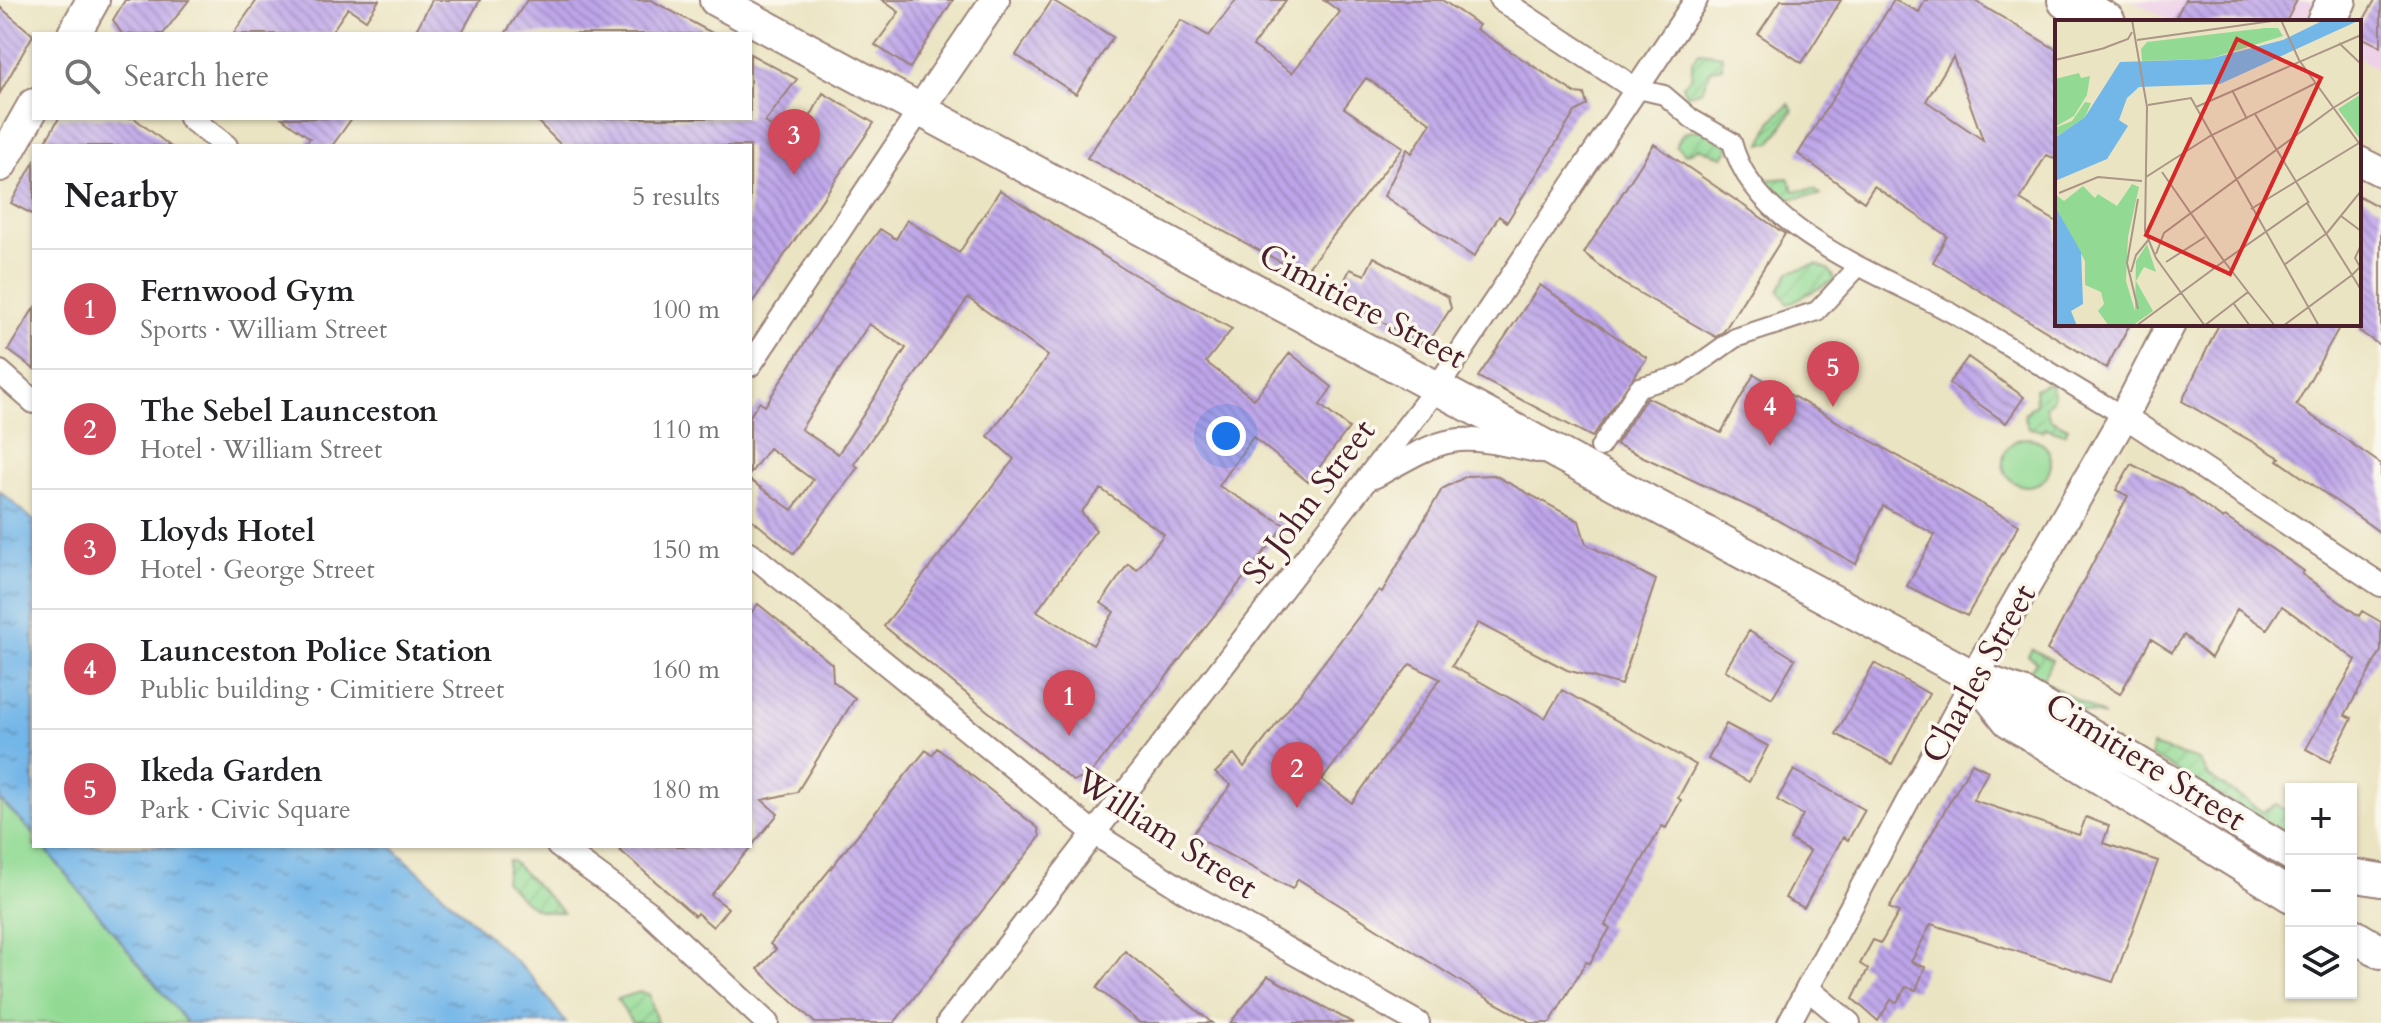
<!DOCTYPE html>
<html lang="en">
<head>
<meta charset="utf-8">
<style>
  :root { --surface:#fff; --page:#f2f2f2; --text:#202124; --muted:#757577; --line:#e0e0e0; --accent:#d1495b }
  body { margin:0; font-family:Cardo,serif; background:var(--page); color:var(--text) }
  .controls { position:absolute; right:24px; bottom:24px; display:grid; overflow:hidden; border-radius:0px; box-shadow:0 2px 6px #0004 }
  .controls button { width:72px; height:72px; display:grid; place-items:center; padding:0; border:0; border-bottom:2px solid var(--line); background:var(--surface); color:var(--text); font:40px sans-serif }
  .you { position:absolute; left:1226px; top:436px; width:28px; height:28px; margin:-20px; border:6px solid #fff; border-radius:50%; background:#1a73e8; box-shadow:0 0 0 12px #1a73e833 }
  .badge { display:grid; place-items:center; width:52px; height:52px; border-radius:50%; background:var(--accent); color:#fff; font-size:26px; font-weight:700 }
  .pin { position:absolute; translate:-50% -66px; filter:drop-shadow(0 2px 4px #0008) }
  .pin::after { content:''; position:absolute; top:42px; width:28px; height:24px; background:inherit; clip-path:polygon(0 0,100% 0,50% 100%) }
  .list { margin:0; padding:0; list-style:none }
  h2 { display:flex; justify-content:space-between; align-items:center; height:104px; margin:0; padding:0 32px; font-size:34px }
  h2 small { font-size:26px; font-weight:400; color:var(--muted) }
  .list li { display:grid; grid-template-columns:52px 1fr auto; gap:24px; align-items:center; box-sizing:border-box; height:120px; padding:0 32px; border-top:2px solid var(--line) }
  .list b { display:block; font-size:30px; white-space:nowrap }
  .list p { margin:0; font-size:26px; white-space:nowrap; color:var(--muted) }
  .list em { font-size:26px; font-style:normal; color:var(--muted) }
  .icon { flex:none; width:44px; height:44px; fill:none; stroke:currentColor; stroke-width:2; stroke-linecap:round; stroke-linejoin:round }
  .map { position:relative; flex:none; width:2381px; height:1023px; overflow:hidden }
  .search { position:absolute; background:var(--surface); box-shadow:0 2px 6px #0004; left:32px; top:32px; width:720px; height:88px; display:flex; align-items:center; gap:20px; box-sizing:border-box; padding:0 28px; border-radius:0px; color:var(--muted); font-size:30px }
  .panel { position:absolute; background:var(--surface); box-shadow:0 2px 6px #0004; left:32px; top:144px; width:720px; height:704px; border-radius:0px }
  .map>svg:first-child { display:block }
</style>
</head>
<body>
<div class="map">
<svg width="2381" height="1023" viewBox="0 0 2381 1023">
  <defs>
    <pattern id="garden-furrows" width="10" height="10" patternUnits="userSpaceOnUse" patternTransform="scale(2)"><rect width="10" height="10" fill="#92da94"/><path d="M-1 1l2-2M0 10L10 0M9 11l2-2" fill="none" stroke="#7fbb80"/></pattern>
    <pattern id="water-ripples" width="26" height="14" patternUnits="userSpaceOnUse" patternTransform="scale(2)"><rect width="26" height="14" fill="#73b6e8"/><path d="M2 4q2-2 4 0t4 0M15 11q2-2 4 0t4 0" fill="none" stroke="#6093bc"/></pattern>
    <pattern id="building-back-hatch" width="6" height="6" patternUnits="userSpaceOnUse" patternTransform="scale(2)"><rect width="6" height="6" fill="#bda5e9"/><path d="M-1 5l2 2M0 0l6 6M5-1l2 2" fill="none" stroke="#9c86bd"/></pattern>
  </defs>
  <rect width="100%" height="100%" fill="#fbf7ec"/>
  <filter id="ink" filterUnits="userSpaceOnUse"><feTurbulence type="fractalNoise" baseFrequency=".0125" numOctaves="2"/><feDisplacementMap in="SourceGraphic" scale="16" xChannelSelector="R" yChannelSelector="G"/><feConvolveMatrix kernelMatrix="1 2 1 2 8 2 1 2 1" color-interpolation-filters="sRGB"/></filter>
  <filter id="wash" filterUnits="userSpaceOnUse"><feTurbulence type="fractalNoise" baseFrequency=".006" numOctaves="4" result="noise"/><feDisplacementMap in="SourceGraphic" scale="32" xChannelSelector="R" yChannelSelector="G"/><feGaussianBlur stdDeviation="1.8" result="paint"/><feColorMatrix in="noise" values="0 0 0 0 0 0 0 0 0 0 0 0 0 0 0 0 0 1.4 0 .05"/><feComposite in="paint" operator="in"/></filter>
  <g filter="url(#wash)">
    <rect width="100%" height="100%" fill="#ebe4c3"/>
    <path fill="#eed0e8" d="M2132,0H2318L2306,22H2172Z
      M2379,0H2381V71L2359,58V41Z"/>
    <path fill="#92da94" stroke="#6e7c60" stroke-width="2" d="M2003 462a24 24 0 1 1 48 0a24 24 0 1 1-48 0Z
      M0,800L34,834V846H43L187,1023H0Z"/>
    <path fill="url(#garden-furrows)" stroke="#6e7c60" stroke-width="2" d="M1699,52L1722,55V67L1711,70L1702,90L1686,96L1682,86L1692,76V61Z
      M1789,104L1793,110L1771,143L1761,144L1772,120Z
      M1704,129L1730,147L1723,157L1699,148L1686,154L1676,146L1683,133Z
      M1788,178L1794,191L1815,189L1821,195L1788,199L1774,189L1762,188L1763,180Z
      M1817,264L1829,270L1835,280L1788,304L1779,290L1789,272Z
      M2047,383L2053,386V398L2046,408L2050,419L2068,428L2065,434L2045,428L2043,431L2028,428L2024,414L2036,403L2035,389Z
      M2032,649L2052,660L2042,680L2105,716L2079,710L2026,676L2036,662L2028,655Z
      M2152,746L2199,760L2208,776L2263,812L2277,805L2291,814V837L2151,756Z
      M508,861H512L563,912C531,914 526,903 505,881Z
      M640,992L649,994L657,1023H632L617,999Z"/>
    <path fill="url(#water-ripples)" stroke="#5e6a8a" stroke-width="2" d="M0,491L34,521V834L0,800Z
      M43,846H391L531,976L566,1023H187Z"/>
    <g id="blocks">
      <path fill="url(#building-back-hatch)" fill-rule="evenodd" d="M125,0H189L163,34H122L113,20Z
        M257,0H379L366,20L348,8L330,34H233Z
        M432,0H480L461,34H414Z
        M527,0H651L714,34H505Z
        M882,0H953L910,68L875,45L899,12Z
        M1052,0L1113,37L1076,94L1016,55Z
        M1236,0H1286L1253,46L1292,73L1340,12L1324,0H1442L1479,25L1476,29L1575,93L1584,94L1587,105L1575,112L1507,222L1499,216L1474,257L1384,196L1407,149L1412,153L1431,123L1366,78L1344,108L1403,147L1303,274L1087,158L1181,20L1209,36Z
        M1781,0H1841L1802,63L1758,34Z
        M1894,0L1919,12L1925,0H1973L2057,50V159L2046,155L2020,200L2057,222V324H2130L2106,368L1933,262L1947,236L1874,186L1864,202L1798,154ZM1953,57L1983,140L1926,101Z
        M2185,0H2297L2286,22H2173Z
        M2375,0H2381V47L2359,36V28Z
        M0,7L33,35L0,93Z
        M750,54L797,79L765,122L796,144L823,93L874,123L750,306V146H562L534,118H750Z
        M59,118H134L170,146H43Z
        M282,118H352L332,146H304L310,138Z
        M1654,144L1785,234L1724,331L1716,337L1622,283L1584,253Z
        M34,162V215L11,203Z
        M1000,190L1121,267L1232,329L1206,362L1254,399L1290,353L1332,387L1320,405L1349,428L1308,482L1253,437L1219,486L1285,525L1088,777L1073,781L884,626L1014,459L988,436L1048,356L968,298L854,464L858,467L794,554L750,518V480L792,510L813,480L769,448L750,474V416L759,402L765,406L854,264L880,229L896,239L907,220L959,253ZM869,324L906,348L838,454L801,429ZM1101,489L1164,534L1137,570L1128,564L1101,603L1114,612L1093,645L1037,611L1096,530L1081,512Z
        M2359,196L2381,208V346L2359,331Z
        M1374,257L1448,297L1451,308L1430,340L1419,343L1337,296L1350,269L1365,275Z
        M1540,285L1647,358L1592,437L1478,377Z
        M34,308V369L8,350Z
        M2219,324H2341L2296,405L2381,464V533L2278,460L2280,458L2182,401Z
        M1968,357L2024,397L2006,423L1949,383Z
        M1754,374L2019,525L1967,616L1907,586L1935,535L1883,506L1856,564L1775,519L1616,444L1647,397L1721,433Z
        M2131,464L2181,489L2223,519L2225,517L2304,571L2302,574L2359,616L2362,611L2381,622V651L2345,715L2352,718L2330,762L2306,749L2356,660L2282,606L2267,629L2237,609L2211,658L2184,635L2172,652L2151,639L2120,694L2047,650L2128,496L2116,490Z
        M1494,475L1579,521L1586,544L1656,580L1621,685L1567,670L1478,623L1452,666L1545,718L1562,690L1696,765L1678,798L1681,800L1666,828L1662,826L1605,925L1610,928L1590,963L1586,962L1550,1023H1532L1490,1000L1298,879L1292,889L1192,835L1231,785L1215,773L1234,754L1244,767L1379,590L1382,592L1442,489L1467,476ZM1410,664L1440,679L1352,803L1322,780Z
        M758,604L832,664L833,681L855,698L797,792L762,800L778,814L711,895L728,908L713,927L697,913L695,916L615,846H750V614Z
        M1749,631L1795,659L1772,698L1725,670Z
        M1874,663L1929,694L1892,764L1836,734Z
        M1726,724L1768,746L1749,782L1708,759Z
        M937,748L1038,828L1040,837L894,1023H815L758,969L776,949L770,944L895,788L926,750L932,755Z
        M1972,763L1988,771L1973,800L2079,835L2086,817L2109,826L2103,843L2158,861L2113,982L1931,924L1911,962L1925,967L1916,990L1906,987L1897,1002L1891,1000L1878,1021L1853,999L1868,969L1860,964L1873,940L1881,943L1899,912L1889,908Z
        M1794,770L1865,810L1848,840L1843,837L1804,908L1785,898L1810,851L1790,840L1803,815L1777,800Z
        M1125,951L1212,1023H1140L1097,988Z
        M1268,976L1353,1023H1230Z"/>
    </g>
  </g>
  <g filter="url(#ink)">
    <use href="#blocks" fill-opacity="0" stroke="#9a8277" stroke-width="2"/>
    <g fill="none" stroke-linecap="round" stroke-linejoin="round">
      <defs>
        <path id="pedestrian" d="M1634,88L1664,95L1692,119L1732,142C1755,233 1884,274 1957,316C2014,348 2068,384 2124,416
          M1600,447L1639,387L1683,375L1735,338L1817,311L1857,268"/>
        <path id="minor" d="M1501,0L1634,88
          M190,118L226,146
          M750,365L920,110
          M0,372L34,402
          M2124,416L2381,585
          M1374,477C1449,435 1451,432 1537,451
          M750,553L1095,834L1186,892L1418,1023
          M558,846L647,911L767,1023
          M1808,989L1849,1023
          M948,1023L1437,388L1696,0
          M1789,1023L1974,677"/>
        <path id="tertiary" d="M920,110L995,0
          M2359,161L2381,172
          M1974,677L2124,416L2171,324"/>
        <path id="secondary" d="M716,0L1974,677L2022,694L2291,854
          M74,34L93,0
          M0,165L34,105
          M1974,677L2009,721L2291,896
          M2351,875L2381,880
          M2351,934L2381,952"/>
        <path id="trunk" d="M2067,0L2106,22
          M2326,22L2337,0"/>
      </defs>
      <use href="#pedestrian" stroke="#9a8277" stroke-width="22"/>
      <use href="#minor" stroke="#9a8277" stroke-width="26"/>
      <use href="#tertiary" stroke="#9a8277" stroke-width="32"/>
      <use href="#secondary" stroke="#9a8277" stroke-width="36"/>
      <use href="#trunk" stroke="#9a8277" stroke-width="42"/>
      <use href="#pedestrian" stroke="#fff" stroke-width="18"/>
      <use href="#minor" stroke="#fff" stroke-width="22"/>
      <use href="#tertiary" stroke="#fff" stroke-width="28"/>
      <use href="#secondary" stroke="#fff" stroke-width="32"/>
      <use href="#trunk" stroke="#fff" stroke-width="38"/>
    </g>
  </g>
  <g text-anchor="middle" stroke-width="7" stroke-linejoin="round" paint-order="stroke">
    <g font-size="34" fill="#4a1f2b" stroke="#fbf7ec">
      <text transform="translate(1363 305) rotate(28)" y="12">Cimitiere Street</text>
      <text transform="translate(1308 501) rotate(-53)" y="12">St John Street</text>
      <text transform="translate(1978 673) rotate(-61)" y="12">Charles Street</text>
      <text transform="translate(2146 761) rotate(32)" y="12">Cimitiere Street</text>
      <text transform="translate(1167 833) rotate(33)" y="12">William Street</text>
    </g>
  </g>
  <g transform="translate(2055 20)">
    <rect width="306" height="306" fill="#ebe4c3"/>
    <path d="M210,8H223L228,16L154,39L87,41L86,29L92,22ZM24,53L26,58L35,56L32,75L19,96L0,107V59ZM306,74V119H305L283,89ZM30,82L36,83L30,97L0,118V108L17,101ZM77,164L84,167L73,217L71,261L80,291L81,241L92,224L101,252L89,247L81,261L98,291L77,306H54L43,291L49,284L46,272L30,265V241L0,186V174L9,181L28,166L40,178L43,174L62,186Z" fill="#92da94"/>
    <path d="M269,0H305L165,64L84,67L72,78L64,100L73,106L52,139L0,161V118L30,97L65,42L154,39L228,20ZM0,186L26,232L28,284L16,291L22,306H0Z" fill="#73b6e8"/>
    <path fill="none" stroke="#ab9586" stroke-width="2" d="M77,0L92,87L90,211L101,238L150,306M226,0L244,40L306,126M82,20L224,0M284,23L306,44M49,28L73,19L77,12M0,40L50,28M177,70L192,99M93,85L136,78L264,306M141,87L306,15M278,88L306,71M200,94L254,183M91,157L155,116L261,63M4,173L43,157L87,161M196,189L304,123M286,196L306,211M272,213L306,171M101,234L109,213L278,88M111,242L150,217M229,245L272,213M306,246L297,255L306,270M305,247L300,238L306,225M76,252L81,235L95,218M193,272L220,306M179,284L195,306M83,289L72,243L83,179M81,306L169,241L107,152M149,306L193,272L169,241L252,183L297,255L228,306"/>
    <path fill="#d62828" fill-opacity="0.15" stroke="#d62828" stroke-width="4" d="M182,19L266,58L175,254L91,215Z"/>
    <rect width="306" height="306" fill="none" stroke="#4a1f2b" stroke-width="4"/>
  </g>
</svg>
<div class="controls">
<button>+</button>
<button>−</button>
<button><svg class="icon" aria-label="layers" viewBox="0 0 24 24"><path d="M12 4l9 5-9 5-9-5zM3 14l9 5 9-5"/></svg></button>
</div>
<div class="you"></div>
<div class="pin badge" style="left:1069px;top:736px">1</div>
<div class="pin badge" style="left:1297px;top:808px">2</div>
<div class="pin badge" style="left:794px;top:175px">3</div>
<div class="pin badge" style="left:1770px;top:446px">4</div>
<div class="pin badge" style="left:1833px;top:407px">5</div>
<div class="search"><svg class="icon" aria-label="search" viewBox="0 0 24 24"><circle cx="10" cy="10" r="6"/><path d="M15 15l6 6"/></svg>Search here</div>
<section class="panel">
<h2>Nearby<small>5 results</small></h2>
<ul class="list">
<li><span class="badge">1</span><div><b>Fernwood Gym</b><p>Sports · William Street</p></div><em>100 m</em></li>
<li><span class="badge">2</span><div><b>The Sebel Launceston</b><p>Hotel · William Street</p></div><em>110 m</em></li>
<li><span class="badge">3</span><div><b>Lloyds Hotel</b><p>Hotel · George Street</p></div><em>150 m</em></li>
<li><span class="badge">4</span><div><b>Launceston Police Station</b><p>Public building · Cimitiere Street</p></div><em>160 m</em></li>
<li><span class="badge">5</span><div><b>Ikeda Garden</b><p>Park · Civic Square</p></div><em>180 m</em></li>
</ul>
</section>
</div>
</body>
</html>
